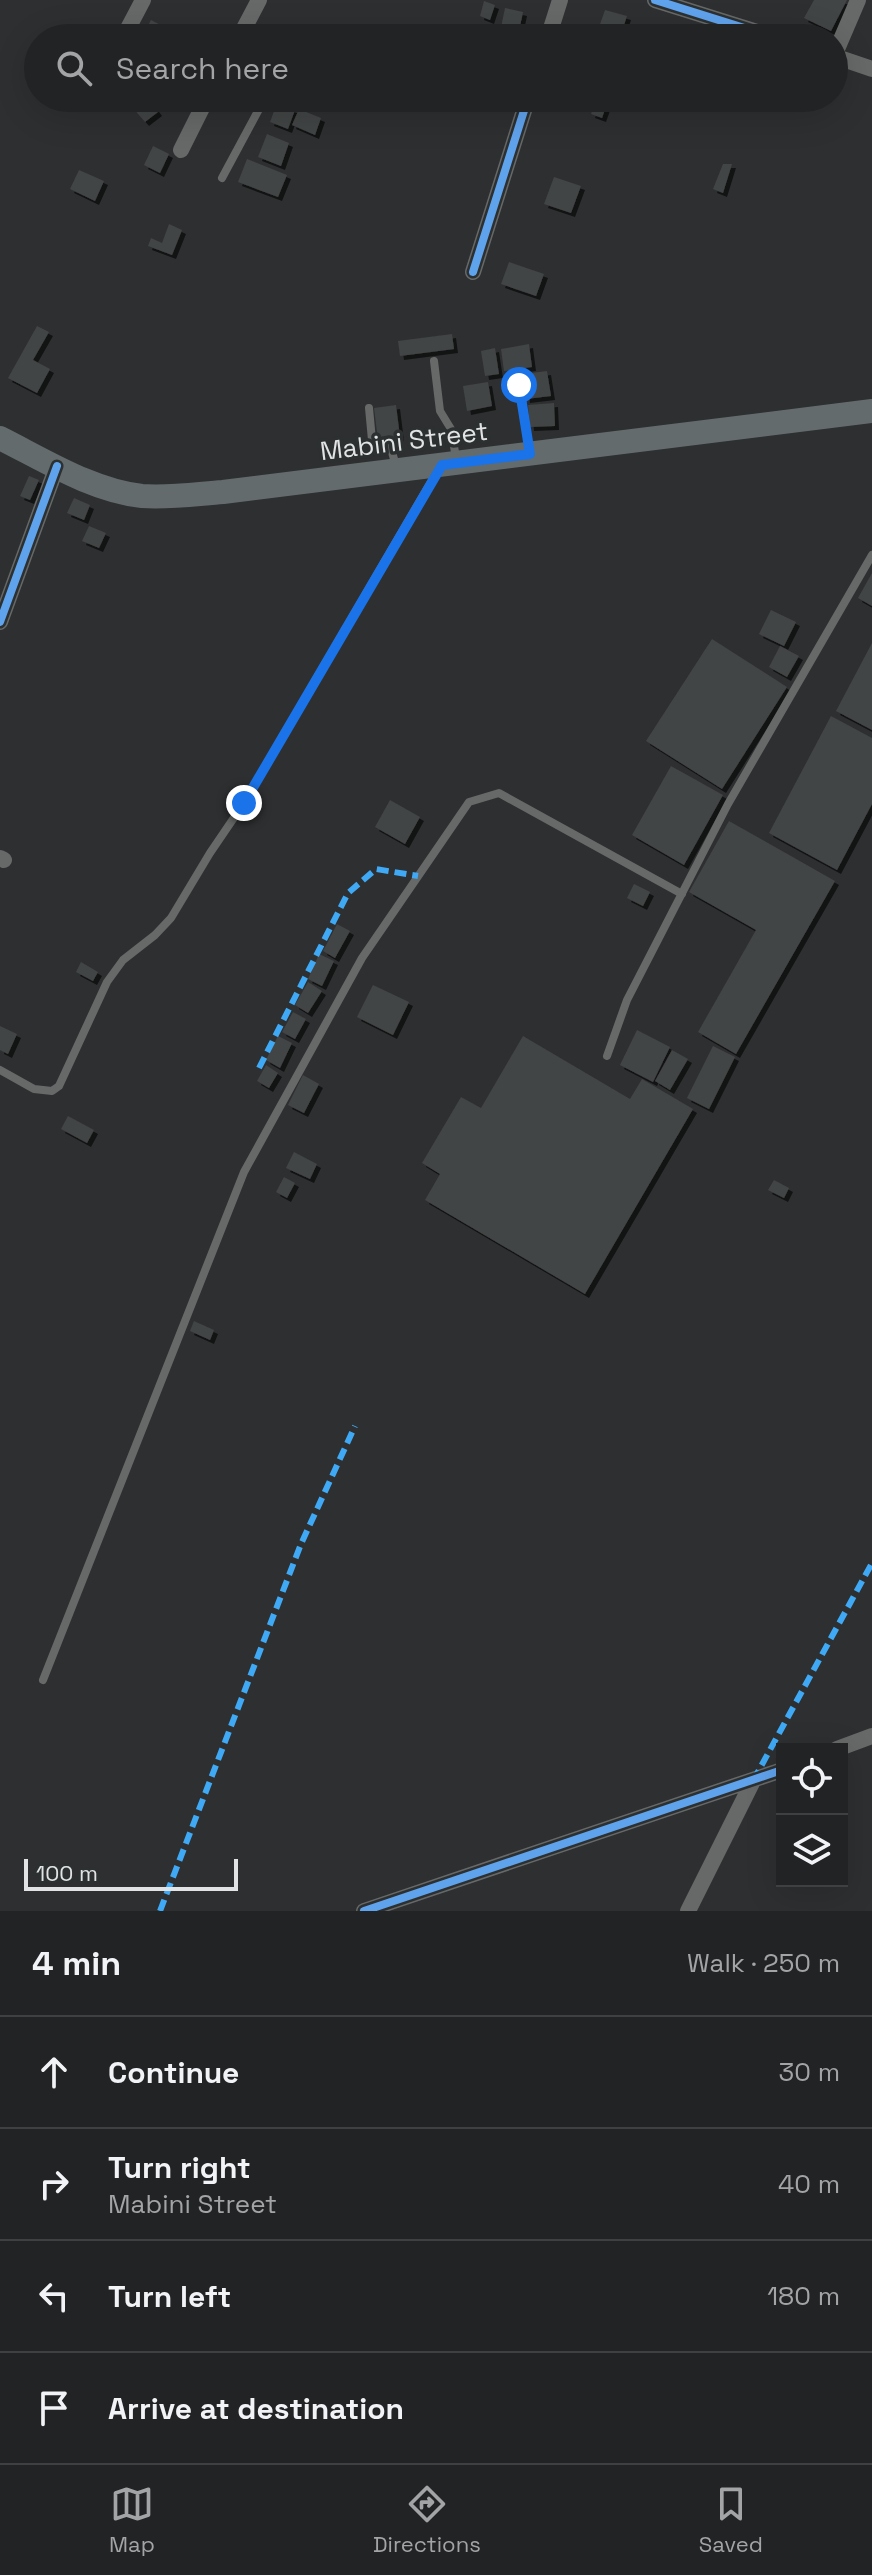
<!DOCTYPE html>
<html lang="en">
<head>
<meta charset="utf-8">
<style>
  :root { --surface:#222324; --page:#2a2b2c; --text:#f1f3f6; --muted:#a2a4a6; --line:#3f4041; --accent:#a2a4a5 }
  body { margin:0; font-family:"Space Grotesk",sans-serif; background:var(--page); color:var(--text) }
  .controls { position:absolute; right:24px; bottom:24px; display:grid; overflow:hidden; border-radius:0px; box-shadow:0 8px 32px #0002 }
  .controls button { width:72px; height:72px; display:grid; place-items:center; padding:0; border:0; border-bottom:2px solid var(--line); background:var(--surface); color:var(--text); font:40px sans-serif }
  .scale { position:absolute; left:24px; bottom:20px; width:214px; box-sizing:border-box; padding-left:8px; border:4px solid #e1e3e4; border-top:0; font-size:22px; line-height:28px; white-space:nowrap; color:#e1e3e4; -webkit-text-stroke:6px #2c3031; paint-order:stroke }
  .stop { position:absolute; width:24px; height:24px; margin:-18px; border:6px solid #1a73e8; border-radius:50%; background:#fff }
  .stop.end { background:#1a73e8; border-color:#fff; box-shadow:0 2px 8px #0008 }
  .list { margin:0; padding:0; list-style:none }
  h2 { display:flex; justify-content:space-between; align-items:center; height:104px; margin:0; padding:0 32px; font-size:34px }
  h2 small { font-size:26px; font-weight:400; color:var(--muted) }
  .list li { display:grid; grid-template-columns:52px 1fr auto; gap:24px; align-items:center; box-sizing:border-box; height:112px; padding:0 32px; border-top:2px solid var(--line) }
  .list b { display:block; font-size:30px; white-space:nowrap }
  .list p { margin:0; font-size:26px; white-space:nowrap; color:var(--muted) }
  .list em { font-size:26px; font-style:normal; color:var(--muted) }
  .icon { flex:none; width:44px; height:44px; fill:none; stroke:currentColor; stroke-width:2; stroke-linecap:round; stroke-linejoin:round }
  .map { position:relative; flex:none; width:872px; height:1911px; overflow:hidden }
  .search { position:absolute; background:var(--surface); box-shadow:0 8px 32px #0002; left:24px; right:24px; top:24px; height:88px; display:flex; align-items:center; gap:20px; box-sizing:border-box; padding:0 28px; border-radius:44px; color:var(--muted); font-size:30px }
  .sheet { height:552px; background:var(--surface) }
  nav { display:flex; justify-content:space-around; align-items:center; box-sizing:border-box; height:112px; border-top:2px solid var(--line); background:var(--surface); font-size:22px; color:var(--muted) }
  nav a { display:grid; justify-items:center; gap:4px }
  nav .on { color:var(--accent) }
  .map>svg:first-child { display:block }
</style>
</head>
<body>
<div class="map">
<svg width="872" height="1911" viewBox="0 0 872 1911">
  <defs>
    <filter id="shadow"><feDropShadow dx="4" dy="4" stdDeviation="0" flood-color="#0009"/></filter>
  </defs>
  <rect width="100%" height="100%" fill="#2d2f30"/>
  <path fill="#434445" filter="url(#shadow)" d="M814,0H847L831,31L804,18Z
    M484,1L495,5L490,20L480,16Z
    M505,8L523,12L518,36L500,32Z
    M605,10L627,16L620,37L598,30Z
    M151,20L172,31L168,38H142Z
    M144,98H148L158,112L145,122L132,107Z
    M597,98L608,101L602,118L591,114Z
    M277,103L295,110L288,129L270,122Z
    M299,109L321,118L315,135L292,125Z
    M267,134L289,143L281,166L258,157Z
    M153,146L169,154L160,173L144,165Z
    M247,159L287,175L278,197L238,182Z
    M723,164H732L723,193L713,189Z
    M79,170L104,181L95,201L70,189Z
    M554,177L581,186L571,213L544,204Z
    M169,224L182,230L172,255L148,246L151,238L162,243Z
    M509,262L544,274L536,296L501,284Z
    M37,326L49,332L33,360L50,369L37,393L8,378Z
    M452,334L454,349L400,356L398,341Z
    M529,344L532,367L504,371L501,349Z
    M495,348L499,374L485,376L481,351Z
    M547,371L551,396L526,399L523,374Z
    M488,382L492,406L467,411L463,386Z
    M554,403L555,426L530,427L528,405Z
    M396,405L400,437L378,440L374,408Z
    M29,476L39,480L30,500L20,496Z
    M74,498L90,505L84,520L67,513Z
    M89,526L106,533L99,548L82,541Z
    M872,573V606L858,598Z
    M771,610L796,622L784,646L759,634Z
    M712,639L787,687L722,789L646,741Z
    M872,643V730L836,711Z
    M780,646L799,656L787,677L769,667Z
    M831,716L872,738V804L837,870L769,833Z
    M671,766L723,795L684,865L632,835Z
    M390,800L420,817L405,844L375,827Z
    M729,821L835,881L736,1054L698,1032L756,930L689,892Z
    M634,884L650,892L643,906L627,898Z
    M337,924L350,931L335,958L323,951Z
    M319,954L334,961L322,986L308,979Z
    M81,962L98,972L93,981L76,972Z
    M308,982L322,991L308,1013L295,1005Z
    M373,985L409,1002L393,1035L357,1017Z
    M293,1012L306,1019L295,1039L282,1032Z
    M0,1026L17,1034L8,1054L0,1050Z
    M637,1030L670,1047L653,1082L620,1065Z
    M278,1036L292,1043L280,1068L266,1060Z
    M523,1036L630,1099L642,1079L693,1109L585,1294L425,1200L440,1174L422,1163L461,1097L481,1108Z
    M713,1046L735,1057L709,1109L687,1098Z
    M672,1050L688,1059L670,1090L655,1081Z
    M266,1065L278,1073L269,1088L257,1081Z
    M303,1075L319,1084L304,1113L288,1105Z
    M68,1116L94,1130L87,1143L61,1129Z
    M294,1152L317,1164L310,1179L286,1168Z
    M284,1177L295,1183L287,1198L276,1192Z
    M774,1180L789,1188L784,1198L768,1190Z
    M194,1321L214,1330L210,1340L190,1331Z"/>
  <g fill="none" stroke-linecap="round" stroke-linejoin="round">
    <path stroke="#676969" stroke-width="8" d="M222,178L265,98
      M434,361L440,411L451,429L456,458
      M519,385L529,450
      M369,408L372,440L391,449L397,469
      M607,1056L627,1000L728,804L872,555
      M0,1070L34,1089L52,1091L59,1086L107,982L123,960L155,935L171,918L210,853L244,803L439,468
      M43,1680L244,1172L362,958L469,802L499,793L682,894"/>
    <path stroke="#676969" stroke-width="16" d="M655,0L776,38
      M123,38L143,0
      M239,38L259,0
      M548,38L560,0
      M834,56L858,0
      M834,56L872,69
      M181,150L207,98
      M473,272L528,98
      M0,622L57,466
      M0,858L4,860
      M837,1749L872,1736
      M364,1911L782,1770
      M688,1911L753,1781"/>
    <path stroke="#646b6d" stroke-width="24" d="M0,438C44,460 93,491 142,496C169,498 196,494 223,492L872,411"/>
    <path stroke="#3fa9f5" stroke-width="6" stroke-dasharray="12 6" stroke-linecap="butt" d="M259,1068L348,893L376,869L418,876
      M753,1781L872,1563
      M160,1911L301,1544L355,1426"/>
    <defs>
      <path id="cycleway" d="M655,0L776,38
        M473,272L528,98
        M0,622L57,466
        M364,1911L782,1770"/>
    </defs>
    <use href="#cycleway" stroke="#2c3031" stroke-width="13"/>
    <use href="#cycleway" stroke="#60a3ed" stroke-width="8"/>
  </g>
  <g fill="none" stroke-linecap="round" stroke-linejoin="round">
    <path stroke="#1a73e8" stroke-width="10" d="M244,803L442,465L530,454L519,385"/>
  </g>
  <g text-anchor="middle" stroke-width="7" stroke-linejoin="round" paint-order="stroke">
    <g font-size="26" fill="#e1e3e4" stroke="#2c3031">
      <text transform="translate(404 441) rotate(-7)" y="9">Mabini Street</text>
    </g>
  </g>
</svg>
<div class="controls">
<button><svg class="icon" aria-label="locate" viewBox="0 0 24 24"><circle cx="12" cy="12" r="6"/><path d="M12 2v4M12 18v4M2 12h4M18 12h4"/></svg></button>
<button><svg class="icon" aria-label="layers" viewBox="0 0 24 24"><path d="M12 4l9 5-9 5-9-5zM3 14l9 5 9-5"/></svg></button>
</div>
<div class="scale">100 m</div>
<div class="stop" style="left:519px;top:385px"></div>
<div class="stop end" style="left:244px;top:803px"></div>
<div class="search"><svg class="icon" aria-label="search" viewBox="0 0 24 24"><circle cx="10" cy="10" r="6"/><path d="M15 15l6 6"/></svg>Search here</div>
</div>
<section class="sheet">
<h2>4 min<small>Walk · 250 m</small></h2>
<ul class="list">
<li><svg class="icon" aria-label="ahead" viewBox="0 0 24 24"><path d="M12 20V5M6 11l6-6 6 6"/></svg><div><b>Continue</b></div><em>30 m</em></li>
<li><svg class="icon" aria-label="right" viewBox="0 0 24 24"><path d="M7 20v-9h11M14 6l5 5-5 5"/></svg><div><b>Turn right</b><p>Mabini Street</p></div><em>40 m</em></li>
<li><svg class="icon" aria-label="left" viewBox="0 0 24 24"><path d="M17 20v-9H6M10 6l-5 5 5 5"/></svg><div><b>Turn left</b></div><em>180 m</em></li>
<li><svg class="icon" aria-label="arrive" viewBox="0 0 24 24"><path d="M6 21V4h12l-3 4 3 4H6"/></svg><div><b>Arrive at destination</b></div></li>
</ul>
</section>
<nav>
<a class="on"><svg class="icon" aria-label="map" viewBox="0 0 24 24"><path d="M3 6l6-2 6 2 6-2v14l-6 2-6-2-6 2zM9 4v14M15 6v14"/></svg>Map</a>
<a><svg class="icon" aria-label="directions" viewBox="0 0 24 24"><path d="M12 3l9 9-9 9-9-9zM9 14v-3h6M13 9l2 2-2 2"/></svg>Directions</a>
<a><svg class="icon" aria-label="saved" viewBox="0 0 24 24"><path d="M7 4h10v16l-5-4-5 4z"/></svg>Saved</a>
</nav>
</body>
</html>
